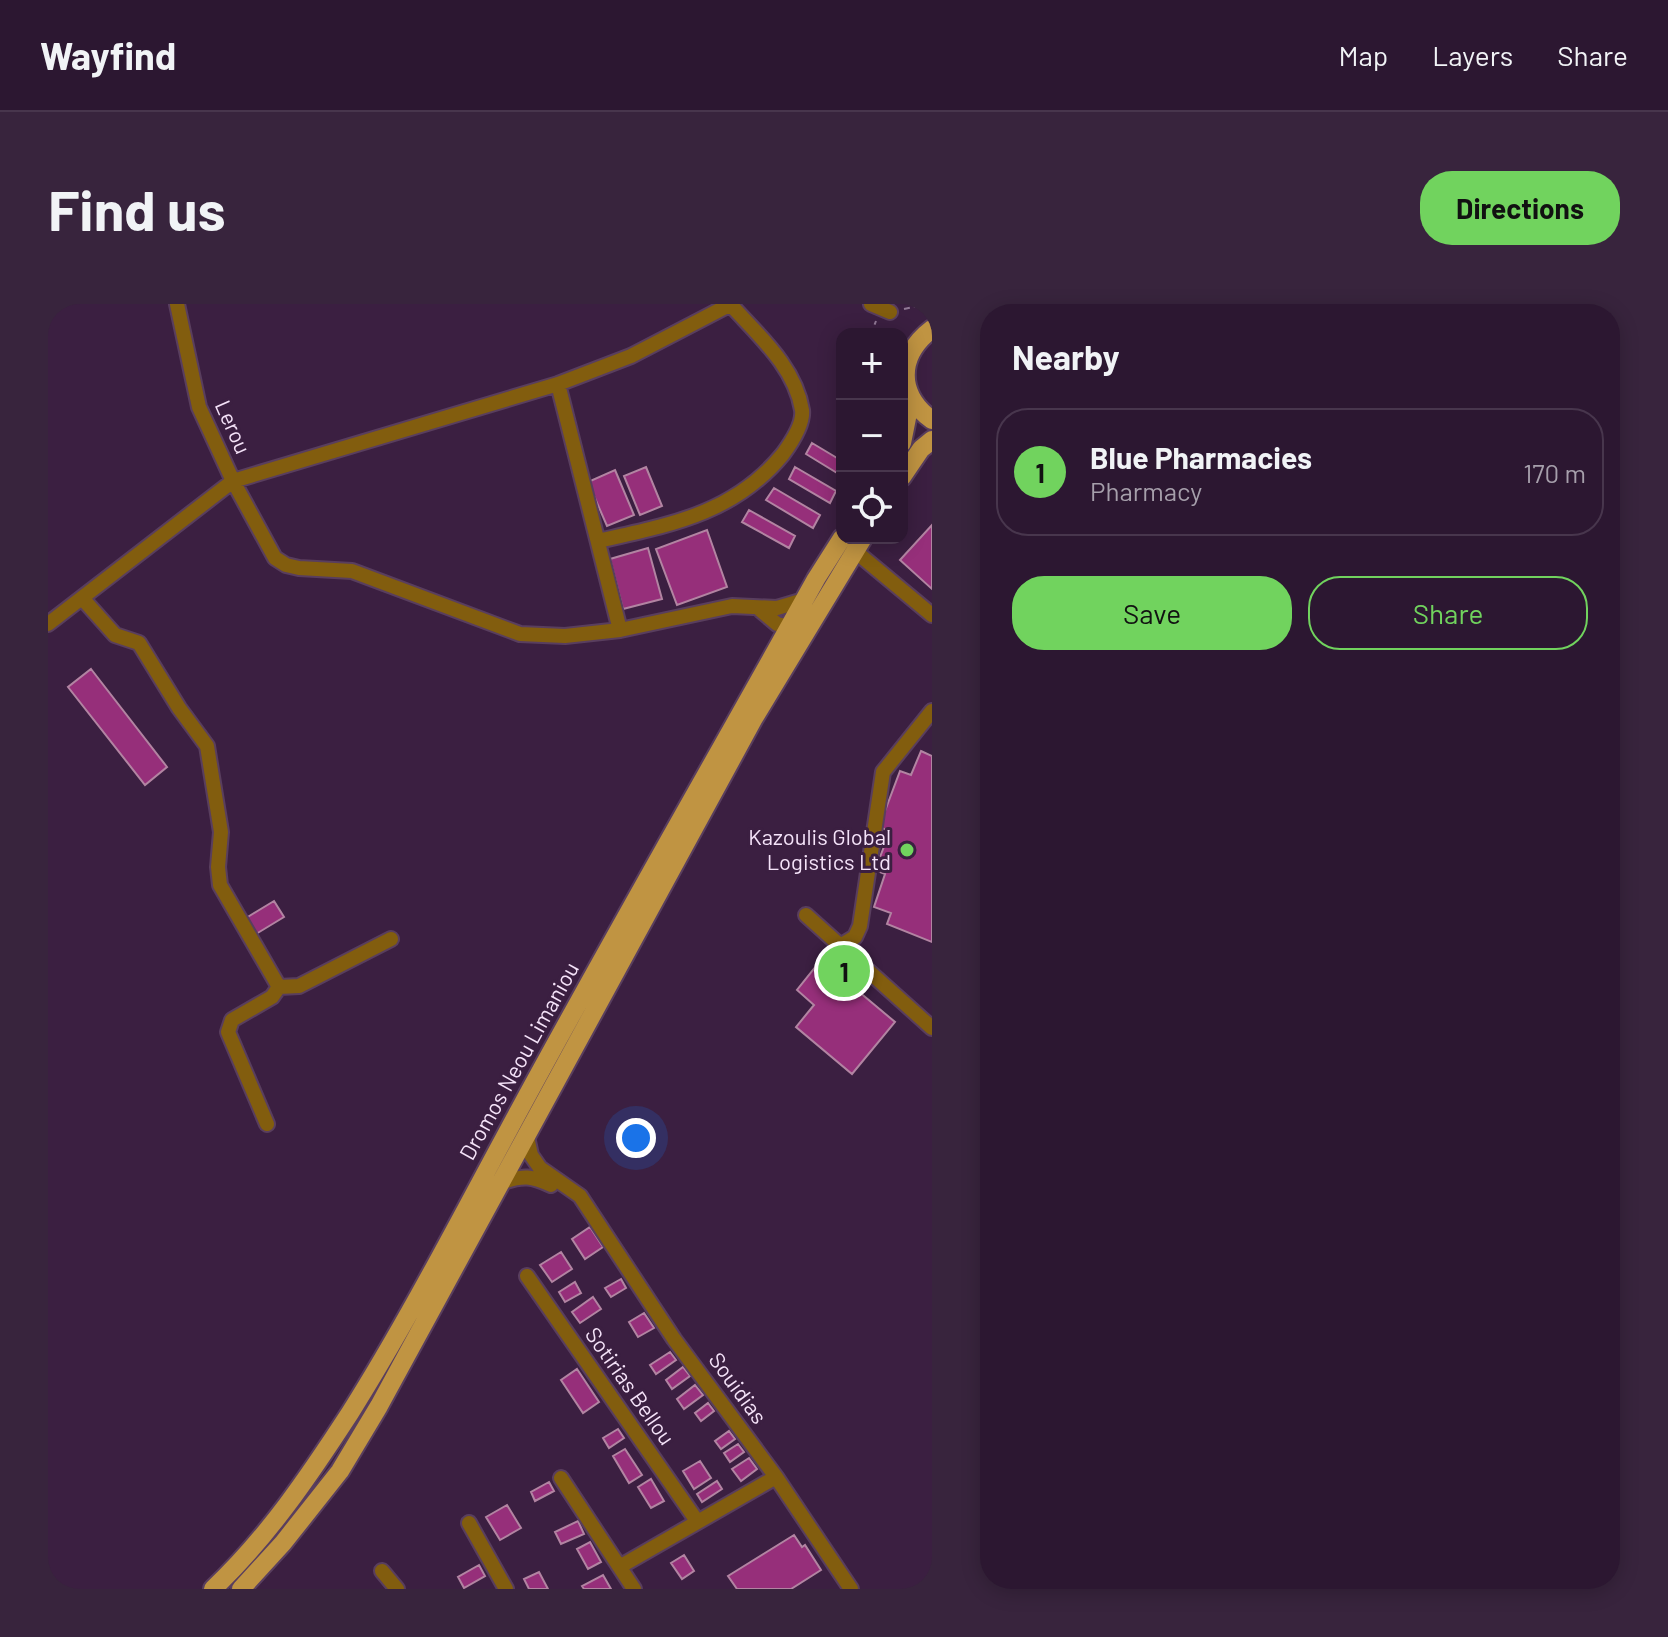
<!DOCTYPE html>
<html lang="en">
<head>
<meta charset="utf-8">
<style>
  :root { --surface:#2c1731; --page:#38243d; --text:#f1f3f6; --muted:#a69fab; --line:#48364d; --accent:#71d35e }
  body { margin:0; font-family:Barlow,sans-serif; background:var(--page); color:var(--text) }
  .controls { position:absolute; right:24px; top:24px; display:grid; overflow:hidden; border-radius:16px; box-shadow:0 4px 20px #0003 }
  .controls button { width:72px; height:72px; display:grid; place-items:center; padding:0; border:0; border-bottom:2px solid var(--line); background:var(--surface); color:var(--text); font:40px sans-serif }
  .you { position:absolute; left:588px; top:834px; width:28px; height:28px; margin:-20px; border:6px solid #fff; border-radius:50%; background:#1a73e8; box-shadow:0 0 0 12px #1a73e833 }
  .badge { display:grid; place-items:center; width:52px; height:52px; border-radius:50%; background:var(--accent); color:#111; font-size:26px; font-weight:700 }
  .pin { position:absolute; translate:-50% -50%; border:4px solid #fff; box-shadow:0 2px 8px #0006 }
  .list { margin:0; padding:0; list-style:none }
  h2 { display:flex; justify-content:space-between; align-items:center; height:104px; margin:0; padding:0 32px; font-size:34px }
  h2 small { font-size:26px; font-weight:400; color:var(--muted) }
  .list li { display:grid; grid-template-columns:52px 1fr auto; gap:24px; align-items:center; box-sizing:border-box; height:128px; margin:0 16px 16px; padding:0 16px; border:2px solid var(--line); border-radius:32px }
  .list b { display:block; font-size:30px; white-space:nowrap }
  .list p { margin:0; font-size:26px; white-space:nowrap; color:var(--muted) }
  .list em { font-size:26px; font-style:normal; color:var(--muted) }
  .actions { display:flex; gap:16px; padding:24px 32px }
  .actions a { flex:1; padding:18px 0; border:2px solid var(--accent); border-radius:32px; text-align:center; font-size:28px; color:var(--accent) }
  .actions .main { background:var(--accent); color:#111 }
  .icon { flex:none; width:44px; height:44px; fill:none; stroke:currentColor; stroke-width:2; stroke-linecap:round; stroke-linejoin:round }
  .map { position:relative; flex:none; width:884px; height:1285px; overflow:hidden; border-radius:32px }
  header { display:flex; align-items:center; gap:48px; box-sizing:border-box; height:112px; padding:0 40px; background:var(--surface); border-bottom:2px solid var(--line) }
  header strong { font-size:38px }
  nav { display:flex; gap:44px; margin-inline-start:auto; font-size:28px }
  .intro { display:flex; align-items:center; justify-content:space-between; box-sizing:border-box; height:192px; padding:0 48px }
  h1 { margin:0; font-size:56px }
  .button { padding:20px 36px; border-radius:32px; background:var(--accent); color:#111; font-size:28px; font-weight:700 }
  main { display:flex; gap:48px; padding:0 48px }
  aside { flex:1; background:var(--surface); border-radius:32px; box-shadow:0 4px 20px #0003 }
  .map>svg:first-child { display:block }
</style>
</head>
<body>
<header>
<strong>Wayfind</strong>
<nav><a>Map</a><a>Layers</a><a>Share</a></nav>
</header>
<div class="intro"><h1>Find us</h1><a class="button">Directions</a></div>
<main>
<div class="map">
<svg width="884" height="1285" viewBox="0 0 884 1285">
  <rect width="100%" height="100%" fill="#3b1f41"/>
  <path fill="#962f7a" stroke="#b284a2" stroke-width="2" d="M764,139L794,157V172L758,150Z
    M598,163L614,202L592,211L576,172Z
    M747,163L788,187L782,199L741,175Z
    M567,166L586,211L559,222L540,178Z
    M726,184L772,211L765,224L718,196Z
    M701,206L747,232L741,244L694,218Z
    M884,221V285L852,256Z
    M659,226L679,283L629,301L608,245Z
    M600,244L614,295L575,305L562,255Z
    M43,365L119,463L97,481L20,383Z
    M873,447L884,452V638L839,620L843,609L826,603L837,570L827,566L842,527L831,523L852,467L863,471Z
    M226,597L236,613L208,630L198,614Z
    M773,656L847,718L804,770L748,723L766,701L749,686Z
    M542,923L555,943L537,955L524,935Z
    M513,948L524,965L504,978L492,961Z
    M573,975L578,984L563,993L557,984Z
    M527,978L533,989L517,998L511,988Z
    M545,993L553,1005L532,1019L524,1008Z
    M596,1009L606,1024L590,1033L581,1018Z
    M622,1048L628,1056L608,1070L602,1061Z
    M635,1063L642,1072L624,1085L618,1076Z
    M529,1065L551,1098L535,1109L513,1076Z
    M647,1081L655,1091L636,1105L629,1095Z
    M660,1099L666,1107L653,1117L647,1109Z
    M570,1125L576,1134L561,1144L555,1134Z
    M681,1127L687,1135L673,1145L667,1137Z
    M690,1140L696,1148L682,1158L676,1149Z
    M577,1145L594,1171L581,1179L565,1152Z
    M701,1154L709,1165L693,1177L684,1165Z
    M652,1157L663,1174L646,1185L635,1167Z
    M603,1175L616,1197L603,1204L590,1183Z
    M669,1177L674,1185L654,1198L649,1190Z
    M501,1178L506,1187L487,1197L483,1188Z
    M459,1201L473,1224L452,1236L438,1213Z
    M530,1217L536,1230L513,1240L507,1228Z
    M746,1231L754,1243L757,1241L773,1266L743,1285H689L680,1272Z
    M542,1238L553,1258L540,1265L529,1245Z
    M636,1251L646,1267L634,1275L623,1259Z
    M431,1261L437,1272L416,1284L410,1273Z
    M491,1268L500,1285H481L476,1275Z
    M555,1271L563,1285H536L534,1282Z"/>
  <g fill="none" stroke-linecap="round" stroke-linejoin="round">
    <defs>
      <path id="minor" d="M129,0L151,103L185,177L227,254L238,261L251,264L304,267L472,330L517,332L572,326L684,302L729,304L756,296
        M823,0L842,8
        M510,80L572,326
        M550,237C621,221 686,210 735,150C743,139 756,120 754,106C747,63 711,32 683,1
        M807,247L884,311
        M34,294L67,331L91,339L131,404L159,442L173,528L170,563L172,581L231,683
        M710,304L729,320L747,324
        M0,320L185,177L510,80L583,52L683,0
        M758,611L884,724
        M792,642L807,633L812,622L835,468L884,407
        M231,683L251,682L343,635
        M219,820L180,728L184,716L224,693L231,683
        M479,833L483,851L492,864L532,892L626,1035L728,1173L803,1285
        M455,878C475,871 484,872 503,881
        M479,972L649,1217
        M513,1174L586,1285
        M421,1219L458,1285
        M573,1262L728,1173
        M334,1267L349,1285"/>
      <path id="major" d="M884,25C849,52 849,90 884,116
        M854,139L863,94
        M854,173L873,145L884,136
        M165,1285C220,1233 261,1172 302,1109C364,1010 417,906 473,803C569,626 670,451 768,275L794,234
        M193,1285L235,1239L292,1167L331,1102L706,414L815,234"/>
    </defs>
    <use href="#minor" stroke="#593e5e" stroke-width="18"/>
    <use href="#major" stroke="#593e5e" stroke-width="22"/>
    <path stroke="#907895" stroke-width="2" stroke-dasharray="6 4" stroke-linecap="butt" d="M856,5L878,0
      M823,30L828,17"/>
    <use href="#minor" stroke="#825d0e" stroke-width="14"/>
    <use href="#major" stroke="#c09442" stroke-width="18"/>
  </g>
  <circle fill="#71d35e" stroke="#3b1f41" stroke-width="3" cx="859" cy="546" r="8"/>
  <g text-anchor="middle" stroke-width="6" stroke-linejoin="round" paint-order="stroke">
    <g font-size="22" fill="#f5e3f9" stroke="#3b1f41">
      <text transform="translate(185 123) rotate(66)" y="8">Lerou</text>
      <text transform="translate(471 757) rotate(-61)" y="8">Dromos Neou Limaniou</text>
      <text transform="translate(582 1082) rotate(55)" y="8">Sotirias Bellou</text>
      <text transform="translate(690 1084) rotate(54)" y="8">Souidias</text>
    </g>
    <g font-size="22" fill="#f5e3f9" stroke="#3b1f41" text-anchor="end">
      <text x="843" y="541">Kazoulis Global<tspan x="843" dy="25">Logistics Ltd</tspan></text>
    </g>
  </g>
</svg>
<div class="controls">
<button>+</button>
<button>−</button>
<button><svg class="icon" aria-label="locate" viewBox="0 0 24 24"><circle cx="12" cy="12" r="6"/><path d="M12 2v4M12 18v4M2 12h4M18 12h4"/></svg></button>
</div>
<div class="you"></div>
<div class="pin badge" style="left:796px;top:667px">1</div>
</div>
<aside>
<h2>Nearby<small></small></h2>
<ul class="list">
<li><span class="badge">1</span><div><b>Blue Pharmacies</b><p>Pharmacy</p></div><em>170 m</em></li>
</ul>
<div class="actions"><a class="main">Save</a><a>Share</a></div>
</aside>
</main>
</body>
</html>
